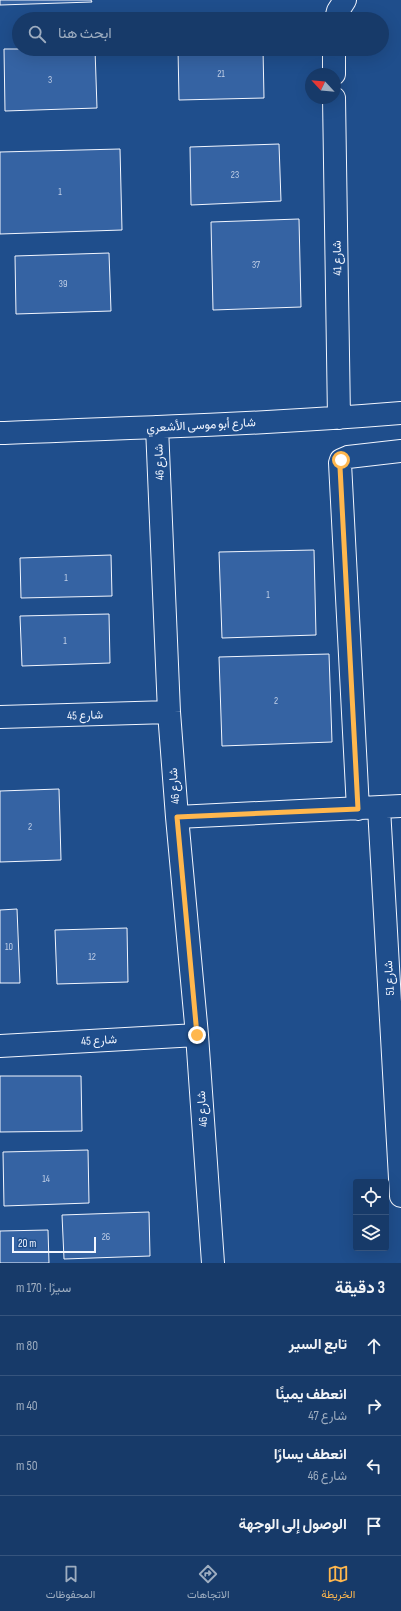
<!DOCTYPE html>
<html lang="ar">
<head>
<meta charset="utf-8">
<style>
  :root { --surface:#173a69; --page:#244571; --text:#f1f3f6; --muted:#9eadc0; --line:#36547d; --accent:#ffb74d }
  body { margin:0; font-family:"Sofia Sans Condensed",Vazirmatn,sans-serif; background:var(--page); color:var(--text); direction:rtl }
  .controls { position:absolute; right:12px; bottom:12px; display:grid; overflow:hidden; border-radius:4px; box-shadow:0 4px 16px #0002 }
  .controls button { width:36px; height:36px; display:grid; place-items:center; padding:0; border:0; border-bottom:1px solid var(--line); background:var(--surface); color:var(--text); font:20px sans-serif }
  .compass { position:absolute; left:305px; top:68px; width:36px; height:36px; border-radius:50%; background:var(--surface); box-shadow:0 4px 16px #0002; rotate:296deg }
  .scale { position:absolute; left:12px; bottom:10px; width:84px; box-sizing:border-box; padding-left:4px; border:2px solid #f2f6ff; border-top:0; font-size:11px; line-height:14px; white-space:nowrap; color:#f2f6ff; -webkit-text-stroke:3px #1f4e8c; paint-order:stroke }
  .stop { position:absolute; width:12px; height:12px; margin:-9px; border:3px solid #ffb74d; border-radius:50%; background:#fff }
  .stop.end { background:#ffb74d; border-color:#fff; box-shadow:0 1px 4px #0008 }
  .list { margin:0; padding:0; list-style:none }
  h2 { display:flex; justify-content:space-between; align-items:center; height:52px; margin:0; padding:0 16px; font-size:17px }
  h2 small { font-size:13px; font-weight:400; color:var(--muted) }
  .list li { display:grid; grid-template-columns:26px 1fr auto; gap:12px; align-items:center; box-sizing:border-box; height:60px; padding:0 16px; border-top:1px solid var(--line) }
  .list b { display:block; font-size:15px; white-space:nowrap }
  .list p { margin:0; font-size:13px; white-space:nowrap; color:var(--muted) }
  .list em { font-size:13px; font-style:normal; color:var(--muted) }
  .icon { flex:none; width:22px; height:22px; fill:none; stroke:currentColor; stroke-width:2; stroke-linecap:round; stroke-linejoin:round }
  .map { position:relative; flex:none; width:401px; height:1263px; overflow:hidden; direction:ltr }
  .search { position:absolute; background:var(--surface); box-shadow:0 4px 16px #0002; left:12px; right:12px; top:12px; height:44px; display:flex; align-items:center; gap:10px; box-sizing:border-box; padding:0 14px; border-radius:22px; color:var(--muted); font-size:15px }
  .sheet { height:292px; background:var(--surface) }
  nav { display:flex; justify-content:space-around; align-items:center; box-sizing:border-box; height:56px; border-top:1px solid var(--line); background:var(--surface); font-size:11px; color:var(--muted) }
  nav a { display:grid; justify-items:center; gap:2px }
  nav .on { color:var(--accent) }
  .map>svg:first-child { display:block }
</style>
</head>
<body>
<div class="map">
<svg width="401" height="1263" viewBox="0 0 401 1263">
  <rect width="100%" height="100%" fill="#1f4e8c"/>
  <path fill="#3563a3" stroke="#f2f6ff" d="M0,0H91L92,2L0,5Z
    M4,49H95L97,108L5,111Z
    M178,49H263L264,98L179,100Z
    M279,144L281,201L191,205L190,147Z
    M120,149L122,230L0,234V152Z
    M299,219L301,307L213,310L211,222Z
    M109,253L111,311L16,314L15,256Z
    M314,550L316,635L222,638L219,552Z
    M111,555L112,596L21,598L20,558Z
    M109,614L110,663L22,666L20,616Z
    M329,654L332,742L222,746L219,657Z
    M59,789L61,860L0,862V791Z
    M17,909L20,983H0V910Z
    M127,928L128,982L57,984L55,930Z
    M0,1076H81L82,1131L0,1132Z
    M88,1150L89,1203L4,1206L3,1152Z
    M149,1212L150,1256L64,1259L62,1215Z
    M48,1230L49,1263H0V1231Z"/>
  <g fill="none" stroke-linecap="round" stroke-linejoin="round">
    <defs>
      <path id="minor" d="M336,19L338,11L345,0
        M334,49V74
        M334,98L339,418
        M157,427L169,712L177,817L197,1035L213,1263
        M0,433C134,428 268,424 401,413
        M0,717L169,712
        M379,808L401,1196
        M358,809L340,463L341,460L348,457L401,451
        M177,817L401,806
        M0,1046L197,1035"/>
    </defs>
    <use href="#minor" stroke="#f2f6ff" stroke-width="24"/>
    <use href="#minor" stroke="#1f4e8c" stroke-width="22"/>
  </g>
  <g fill="none" stroke-linecap="round" stroke-linejoin="round">
    <path stroke="#ffb74d" stroke-width="5" d="M197,1035L177,817L358,809L340,467L341,460"/>
  </g>
  <g text-anchor="middle" stroke-width="3" stroke-linejoin="round" paint-order="stroke">
    <g font-size="10" fill="#c3d1e8">
      <text x="221" y="77">21</text>
      <text x="50" y="83">3</text>
      <text x="235" y="178">23</text>
      <text x="60" y="195">1</text>
      <text x="256" y="268">37</text>
      <text x="63" y="287">39</text>
      <text x="66" y="581">1</text>
      <text x="268" y="598">1</text>
      <text x="65" y="644">1</text>
      <text x="276" y="704">2</text>
      <text x="30" y="830">2</text>
      <text x="9" y="950">10</text>
      <text x="92" y="960">12</text>
      <text x="46" y="1182">14</text>
      <text x="106" y="1240">26</text>
    </g>
    <g font-size="12" fill="#f2f6ff" stroke="#1f4e8c">
      <text transform="translate(337 258) rotate(-91)" y="4">شارع 41</text>
      <text transform="translate(201 425) rotate(-3)" y="4">شارع أبو موسى الأشعري</text>
      <text transform="translate(159 462) rotate(-92)" y="4">شارع 46</text>
      <text transform="translate(85 715) rotate(-2)" y="4">شارع 45</text>
      <text transform="translate(174 786) rotate(-94)" y="4">شارع 46</text>
      <text transform="translate(389 978) rotate(-93)" y="4">شارع 51</text>
      <text transform="translate(99 1040) rotate(-3)" y="4">شارع 45</text>
      <text transform="translate(202 1109) rotate(-94)" y="4">شارع 46</text>
    </g>
  </g>
</svg>
<div class="controls">
<button><svg class="icon" aria-label="locate" viewBox="0 0 24 24"><circle cx="12" cy="12" r="6"/><path d="M12 2v4M12 18v4M2 12h4M18 12h4"/></svg></button>
<button><svg class="icon" aria-label="layers" viewBox="0 0 24 24"><path d="M12 4l9 5-9 5-9-5zM3 14l9 5 9-5"/></svg></button>
</div>
<svg class="compass" viewBox="-18 -18 36 36"><path d="M0-13l5 13h-10z" fill="#e53935"/><path d="M0 13l5-13h-10z" fill="#9eadc0"/></svg>
<div class="scale">20 m</div>
<div class="stop" style="left:341px;top:460px"></div>
<div class="stop end" style="left:197px;top:1035px"></div>
<div class="search"><svg class="icon" aria-label="search" viewBox="0 0 24 24"><circle cx="10" cy="10" r="6"/><path d="M15 15l6 6"/></svg>ابحث هنا</div>
</div>
<section class="sheet">
<h2>3 دقيقة<small>سيرًا · 170 m</small></h2>
<ul class="list">
<li><svg class="icon" aria-label="ahead" viewBox="0 0 24 24"><path d="M12 20V5M6 11l6-6 6 6"/></svg><div><b>تابع السير</b></div><em>80 m</em></li>
<li><svg class="icon" aria-label="right" viewBox="0 0 24 24"><path d="M7 20v-9h11M14 6l5 5-5 5"/></svg><div><b>انعطف يمينًا</b><p>شارع 47</p></div><em>40 m</em></li>
<li><svg class="icon" aria-label="left" viewBox="0 0 24 24"><path d="M17 20v-9H6M10 6l-5 5 5 5"/></svg><div><b>انعطف يسارًا</b><p>شارع 46</p></div><em>50 m</em></li>
<li><svg class="icon" aria-label="arrive" viewBox="0 0 24 24"><path d="M6 21V4h12l-3 4 3 4H6"/></svg><div><b>الوصول إلى الوجهة</b></div></li>
</ul>
</section>
<nav>
<a class="on"><svg class="icon" aria-label="map" viewBox="0 0 24 24"><path d="M3 6l6-2 6 2 6-2v14l-6 2-6-2-6 2zM9 4v14M15 6v14"/></svg>الخريطة</a>
<a><svg class="icon" aria-label="directions" viewBox="0 0 24 24"><path d="M12 3l9 9-9 9-9-9zM9 14v-3h6M13 9l2 2-2 2"/></svg>الاتجاهات</a>
<a><svg class="icon" aria-label="saved" viewBox="0 0 24 24"><path d="M7 4h10v16l-5-4-5 4z"/></svg>المحفوظات</a>
</nav>
</body>
</html>
